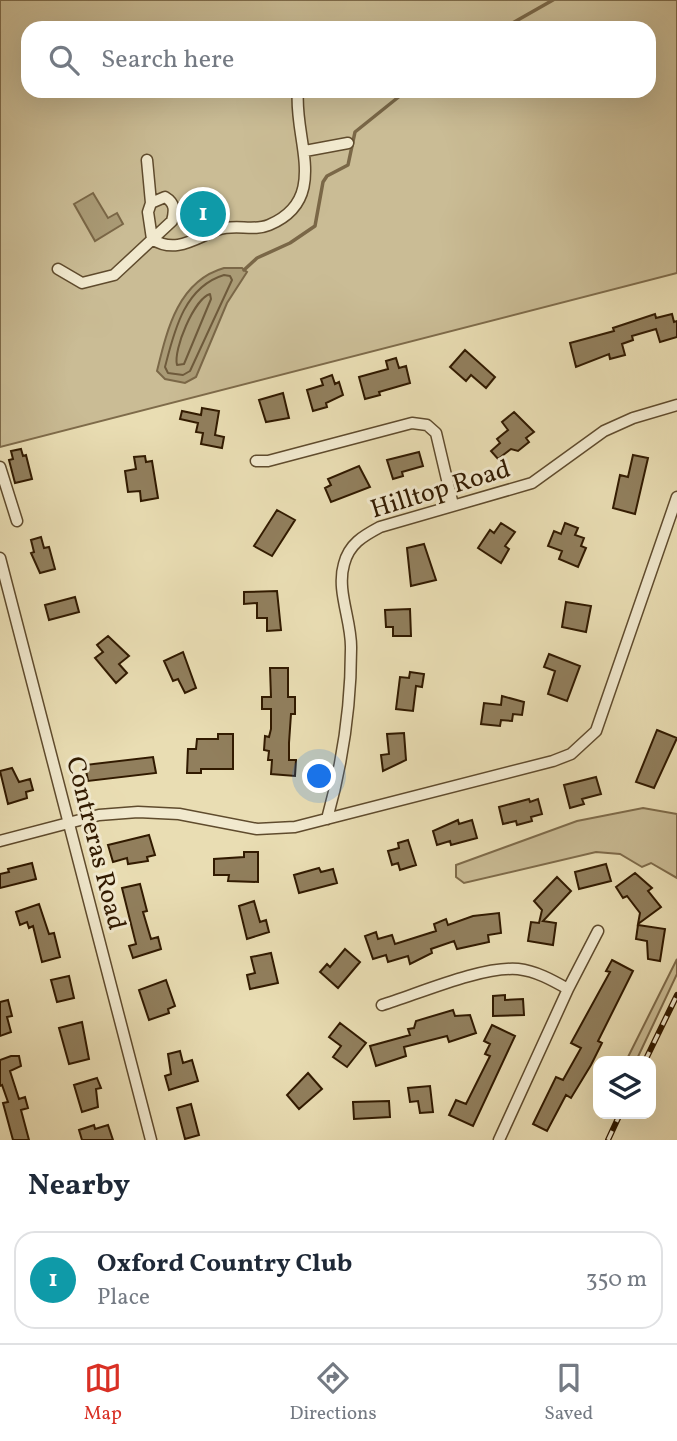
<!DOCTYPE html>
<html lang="en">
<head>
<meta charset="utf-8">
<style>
  :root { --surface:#fff; --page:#f2f2f3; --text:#1f2937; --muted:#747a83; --line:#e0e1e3; --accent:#d93025 }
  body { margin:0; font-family:Vollkorn,serif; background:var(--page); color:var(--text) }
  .controls { position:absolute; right:21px; bottom:21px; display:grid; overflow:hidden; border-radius:14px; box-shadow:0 7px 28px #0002 }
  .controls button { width:63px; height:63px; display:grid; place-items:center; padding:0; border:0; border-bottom:2px solid var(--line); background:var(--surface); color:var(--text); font:35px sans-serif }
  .you { position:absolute; left:320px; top:777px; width:24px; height:24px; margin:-18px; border:5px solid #fff; border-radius:50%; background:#1a73e8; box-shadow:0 0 0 10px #1a73e833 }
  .badge { display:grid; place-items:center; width:46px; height:46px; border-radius:50%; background:var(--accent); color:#fff; font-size:23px; font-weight:700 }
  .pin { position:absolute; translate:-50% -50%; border:4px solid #fff; box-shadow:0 2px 7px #0006 }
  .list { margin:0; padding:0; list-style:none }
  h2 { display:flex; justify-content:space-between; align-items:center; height:91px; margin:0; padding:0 28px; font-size:30px }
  h2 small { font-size:23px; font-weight:400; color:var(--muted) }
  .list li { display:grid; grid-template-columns:46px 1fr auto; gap:21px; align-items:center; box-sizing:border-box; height:98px; margin:0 14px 14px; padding:0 14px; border:2px solid var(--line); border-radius:21px }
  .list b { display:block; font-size:26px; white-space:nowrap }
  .list p { margin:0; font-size:23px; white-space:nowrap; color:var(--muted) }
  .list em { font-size:23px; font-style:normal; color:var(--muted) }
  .icon { flex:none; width:38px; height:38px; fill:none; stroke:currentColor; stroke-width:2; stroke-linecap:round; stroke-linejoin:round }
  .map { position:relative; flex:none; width:677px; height:1140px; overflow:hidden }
  .search { position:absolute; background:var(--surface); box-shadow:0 7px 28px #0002; left:21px; right:21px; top:21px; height:77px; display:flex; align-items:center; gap:18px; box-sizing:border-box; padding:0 24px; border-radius:21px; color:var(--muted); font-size:26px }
  .sheet { height:203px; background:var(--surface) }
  nav { display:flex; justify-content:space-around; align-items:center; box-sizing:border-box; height:98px; border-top:2px solid var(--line); background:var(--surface); font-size:19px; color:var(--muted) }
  nav a { display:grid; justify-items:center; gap:4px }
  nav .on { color:var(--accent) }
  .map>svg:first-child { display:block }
</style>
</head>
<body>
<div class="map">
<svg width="677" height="1140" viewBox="0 0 677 1140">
  <rect width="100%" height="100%" fill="#e9ddb3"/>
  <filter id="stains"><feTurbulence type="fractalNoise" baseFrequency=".00286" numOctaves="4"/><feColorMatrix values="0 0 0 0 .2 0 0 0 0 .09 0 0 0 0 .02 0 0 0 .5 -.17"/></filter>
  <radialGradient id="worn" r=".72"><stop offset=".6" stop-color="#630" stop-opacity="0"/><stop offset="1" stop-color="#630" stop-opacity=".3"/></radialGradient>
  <path fill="#cabc95" stroke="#7e6b4a" stroke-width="2" fill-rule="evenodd" d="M0,0H677V273L0,447ZM28,28H649V91H28Z
    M643,808L677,814V878L651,863L642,867L620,854L596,852L464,883L456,877V865L577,821Z
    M677,959V974L636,1061H626Z"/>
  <path fill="#aa9b76" stroke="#7a6747" stroke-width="2" d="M93,193L108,218L117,213L123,224L95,241L74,204Z
    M224,268H242L247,272L227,303L196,377L185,383L165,379L157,371C167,330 178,281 224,268Z"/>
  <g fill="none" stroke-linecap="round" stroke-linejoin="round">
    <path stroke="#6e5a3b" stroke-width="2" d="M224,275L230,276L232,280L190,371L183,375L168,373L165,367C174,332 184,287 224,275Z
      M210,294L211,299L184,364L177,365C173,350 194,299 210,294Z"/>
    <path stroke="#7a6747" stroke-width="3.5" d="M494,28L509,25L553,0
      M244,270L257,258L290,243L315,226L323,182L327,176L348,165L355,132L406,91"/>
  </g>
  <path fill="#917f5d" stroke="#311a00" stroke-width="2" d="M215,199H220L226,218L187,233L182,209Z
    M655,314L656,318L672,314L674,322L677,321V337L660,342L656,329L632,336L633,340L622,344L625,355L610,359L609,354L576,367L570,343L614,331L613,328Z
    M465,350L495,377L486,388L471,375L466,381L450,367Z
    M396,358L399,368L406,366L410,383L379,392L380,395L365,399L359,377L388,369L386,361Z
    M332,375L335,384L339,382L343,395L326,403L327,407L313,411L307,390L323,385L321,379Z
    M283,393L289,418L266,422L259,400Z
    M202,408L219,411L215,435L224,437L222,448L201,444L203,433L196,432L198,423L180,419L182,411L201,415Z
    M514,412L534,432L526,438L529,442L518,451L511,449L498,459L491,451L500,443L497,439L508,430L502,422Z
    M21,449L23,456L26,455L32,479L15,483L9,460L13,459L11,451Z
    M419,452L423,466L402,472L403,476L393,479L387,460Z
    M633,455L648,458L635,514L613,508L620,475L628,477Z
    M145,456L146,462L152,461L158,498L141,501L140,491L128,492L125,471L136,469L134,457Z
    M359,466L370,487L331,502L325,488L331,485L328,479Z
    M277,510L295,520L272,556L254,546Z
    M501,523L515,532L505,546L509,549L501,563L478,548L490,530L494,533Z
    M565,523L578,528L575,535L584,538L581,546L586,548L578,567L559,559L562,551L548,546L554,531L561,534Z
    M41,537L44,548L49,547L55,569L40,573L31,553L34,552L31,540Z
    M424,544L436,580L411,586L407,548Z
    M277,591L281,630L267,631V618H257V603L244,604V592Z
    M75,597L79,612L49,620L45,605Z
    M566,602L591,606L586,632L562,627Z
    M410,609L411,636H393V627H386L385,610Z
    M108,636L129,656L119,664L127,673L116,683L95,658L103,652L97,645Z
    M183,652L196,688L185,693L178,679L173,681L164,661Z
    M549,654L580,666L567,701L548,694L555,671L544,667Z
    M270,668H288V697H295V714H291L289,743V760H296L295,776L271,774L272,760H268L269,751L264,750L265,736L269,737L271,729V709H262V697H271Z
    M410,672L424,674L422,687L416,686L413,711L396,709L400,677L409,678Z
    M502,696L524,702L522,715L513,714L512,721L501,720L500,726L481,724L484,703L501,705Z
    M657,730L677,738L654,788L636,782Z
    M404,733L406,760L383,771L381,755L389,754L387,734Z
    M218,734H233V769H201V773H187L188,749H196L197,739H218Z
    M153,757L156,773L88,781L85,765Z
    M12,768L19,782L30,779L33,790L26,792L27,798L8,804L0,771Z
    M596,777L601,794L582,799L584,804L570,808L564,785Z
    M529,799L530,802L538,799L542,814L531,817L532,821L517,825L516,821L503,824L499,807Z
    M458,820L459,824L472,820L477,838L451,845L450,841L437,845L433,831Z
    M149,835L155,855L147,857L148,861L128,864L127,858L113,862L108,845Z
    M408,840L416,865L400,870L398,863L392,865L388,851L399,848L398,843Z
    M244,852H258V882L228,881L229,875H214V859L244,857Z
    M32,863L36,879L0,888V874L9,872L8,869Z
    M606,864L611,881L579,889L575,872Z
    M319,868L321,872L333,869L337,883L299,893L294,875Z
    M635,873L652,888L648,891L661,907L638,924L640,913L627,896L623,898L616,887Z
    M557,877L571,891L543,921L556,923L553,945L528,941L531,922L539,923L542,910L534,901Z
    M140,884L147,911L143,912L151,939L158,937L161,949L133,958L129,946L136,944L122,888Z
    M254,901L260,922L266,920L269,932L247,939L239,906Z
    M39,904L49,934L54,933L60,957L42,962L33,926L29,928L27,922L20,925L16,912Z
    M499,913L501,933L488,935L489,942L457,949L454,941L431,949L432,953L410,964L408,956L388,962L386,955L373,959L365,936L376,932L378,939L392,935L395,944L436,931L434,924L446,919L448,925L473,916Z
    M638,925L665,929L660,961L648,959L647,941L636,939Z
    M345,949L360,962L338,988L320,972L327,964L330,967Z
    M271,953L278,983L250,989L247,975L255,973L251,957Z
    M612,960L633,971L598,1041L602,1043L591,1065L571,1098L566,1095L547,1131L533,1124L556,1077L563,1080L581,1048L571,1043L610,972L606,971Z
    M69,976L74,998L57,1002L51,980Z
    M166,980L175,1006L168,1009L169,1013L149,1020L139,990Z
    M505,995V1000L523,999L524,1015L493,1016V996Z
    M8,1000L12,1016L7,1017L11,1032L0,1036V1002Z
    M453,1010L455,1016L470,1015L476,1033L449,1042L447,1036L404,1047L406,1056L376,1066L370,1046L410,1035L408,1029L414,1028L416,1021Z
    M82,1022L89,1059L69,1064L59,1028Z
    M340,1023L366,1043L347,1067L333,1057L341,1046L329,1037Z
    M492,1025L515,1036L473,1126L449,1115L456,1100L466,1104L490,1056L485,1054L490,1044L484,1041Z
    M180,1051L183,1063L192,1060L198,1081L169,1090L165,1076L171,1074L168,1054Z
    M11,1056H19L21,1066L10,1071L19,1099L25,1097L28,1108L21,1110L29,1140H13L3,1103L8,1102L2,1085L0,1086V1060Z
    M308,1073L322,1089L299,1109L287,1095Z
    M97,1078L101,1088L96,1089L98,1107L82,1112L74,1085Z
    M430,1086L433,1112L420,1113L418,1101L410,1102L408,1088Z
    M389,1101L390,1117L354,1119L353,1102Z
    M191,1104L199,1135L185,1139L177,1108Z
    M94,1125L95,1129L108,1125L113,1140H82L79,1130Z"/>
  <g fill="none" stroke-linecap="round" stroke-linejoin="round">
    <defs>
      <path id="minor" d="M305,151L348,143
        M147,160L151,203
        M152,239C175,254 194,239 217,230C236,223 252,232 269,225C331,199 293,138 298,91
        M58,269L82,283L114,275L172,221C175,210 175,203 165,197L151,203L148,212L152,239
        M256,461H268L412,423L427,425L436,433L453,505
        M0,467L17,521
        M0,558L151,1140
        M327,819C342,765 351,705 351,649C352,621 336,591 344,564C349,544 363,536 380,527L532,483L604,431L633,418L677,405
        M0,841L99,815L138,812L179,814L257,829L295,827L553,761L571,754L596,731L677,497
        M382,1005C418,994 481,966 518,969C536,971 552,980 568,989
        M499,1140L568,989L598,931"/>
    </defs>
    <use href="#minor" stroke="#5f4b2d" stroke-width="13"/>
    <use href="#minor" stroke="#f1e9ce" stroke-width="10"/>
    <defs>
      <path id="rail" d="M645,1061L677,995
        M608,1140L620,1114"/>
    </defs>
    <use href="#rail" stroke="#311a00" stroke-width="6"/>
    <use href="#rail" stroke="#f1e9ce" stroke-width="3.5" stroke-dasharray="10" stroke-linecap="butt"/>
  </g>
  <g text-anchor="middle" stroke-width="6" stroke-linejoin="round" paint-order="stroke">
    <g font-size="26" fill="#311a00" stroke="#f1e9ce">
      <text transform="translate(440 488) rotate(-17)" y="9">Hilltop Road</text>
      <text transform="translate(97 843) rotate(76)" y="9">Contreras Road</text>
    </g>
  </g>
  <rect width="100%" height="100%" filter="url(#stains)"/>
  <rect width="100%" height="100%" fill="url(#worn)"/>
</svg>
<div class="controls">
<button><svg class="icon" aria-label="layers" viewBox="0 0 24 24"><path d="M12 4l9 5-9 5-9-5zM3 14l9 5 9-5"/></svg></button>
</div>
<div class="you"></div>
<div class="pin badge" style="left:203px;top:214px;background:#0f9aa8">1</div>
<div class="search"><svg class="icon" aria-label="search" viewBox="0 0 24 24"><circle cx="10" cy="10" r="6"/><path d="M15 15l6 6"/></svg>Search here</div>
</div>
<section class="sheet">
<h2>Nearby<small></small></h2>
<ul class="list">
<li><span class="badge" style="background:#0f9aa8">1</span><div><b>Oxford Country Club</b><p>Place</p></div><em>350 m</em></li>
</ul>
</section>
<nav>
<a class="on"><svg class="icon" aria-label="map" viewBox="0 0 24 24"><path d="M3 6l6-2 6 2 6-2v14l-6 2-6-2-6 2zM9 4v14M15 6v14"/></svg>Map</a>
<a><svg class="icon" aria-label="directions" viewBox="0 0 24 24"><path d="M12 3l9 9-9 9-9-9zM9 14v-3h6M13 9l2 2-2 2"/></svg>Directions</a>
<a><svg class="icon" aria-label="saved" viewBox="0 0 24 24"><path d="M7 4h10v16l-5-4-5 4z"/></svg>Saved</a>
</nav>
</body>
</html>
